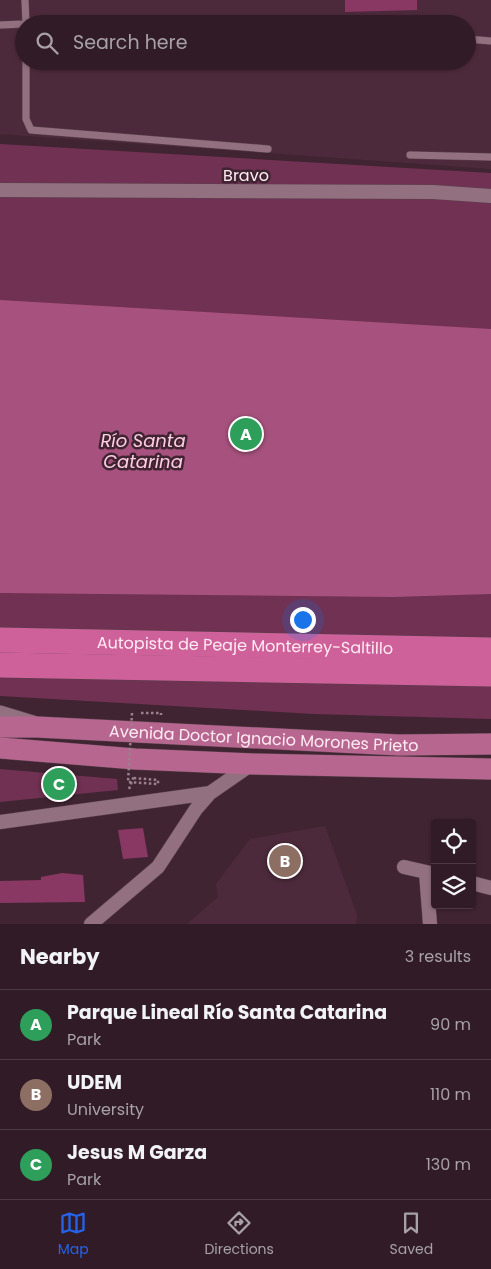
<!DOCTYPE html>
<html lang="en">
<head>
<meta charset="utf-8">
<style>
  :root { --surface:#301b26; --page:#38242e; --text:#f1f3f6; --muted:#a8a1a7; --line:#4b3943; --accent:#2563eb }
  body { margin:0; font-family:Poppins,sans-serif; background:var(--page); color:var(--text) }
  .controls { position:absolute; right:15px; bottom:15px; display:grid; overflow:hidden; border-radius:5px; box-shadow:0 1px 4px #0004 }
  .controls button { width:45px; height:45px; display:grid; place-items:center; padding:0; border:0; border-bottom:1px solid var(--line); background:var(--surface); color:var(--text); font:25px sans-serif }
  .you { position:absolute; left:302px; top:619px; width:18px; height:18px; margin:-12px; border:4px solid #fff; border-radius:50%; background:#1a73e8; box-shadow:0 0 0 8px #1a73e833 }
  .badge { display:grid; place-items:center; width:32px; height:32px; border-radius:50%; background:var(--accent); color:#fff; font-size:16px; font-weight:700 }
  .pin { position:absolute; translate:-50% -50%; border:2px solid #fff; box-shadow:0 1px 5px #0006 }
  .list { margin:0; padding:0; list-style:none }
  h2 { display:flex; justify-content:space-between; align-items:center; height:65px; margin:0; padding:0 20px; font-size:21px }
  h2 small { font-size:16px; font-weight:400; color:var(--muted) }
  .list li { display:grid; grid-template-columns:32px 1fr auto; gap:15px; align-items:center; box-sizing:border-box; height:70px; padding:0 20px; border-top:1px solid var(--line) }
  .list b { display:block; font-size:19px; white-space:nowrap }
  .list p { margin:0; font-size:16px; white-space:nowrap; color:var(--muted) }
  .list em { font-size:16px; font-style:normal; color:var(--muted) }
  .icon { flex:none; width:28px; height:28px; fill:none; stroke:currentColor; stroke-width:2; stroke-linecap:round; stroke-linejoin:round }
  .map { position:relative; flex:none; width:491px; height:924px; overflow:hidden }
  .search { position:absolute; background:var(--surface); box-shadow:0 1px 4px #0004; left:15px; right:15px; top:15px; height:55px; display:flex; align-items:center; gap:12px; box-sizing:border-box; padding:0 18px; border-radius:28px; color:var(--muted); font-size:19px }
  .sheet { height:275px; background:var(--surface) }
  nav { display:flex; justify-content:space-around; align-items:center; box-sizing:border-box; height:70px; border-top:1px solid var(--line); background:var(--surface); font-size:14px; color:var(--muted) }
  nav a { display:grid; justify-items:center; gap:2px }
  nav .on { color:var(--accent) }
  .map>svg:first-child { display:block }
</style>
</head>
<body>
<div class="map">
<svg width="491" height="924" viewBox="0 0 491 924">
  <rect width="100%" height="100%" fill="#402432"/>
  <path fill="#4d2a3b" fill-rule="evenodd" d="M0,0H491V169L0,134ZM24,24H467V61H24Z
    M325,826L357,915L356,924H187L218,897L216,884L250,839Z"/>
  <path fill="#703152" d="M0,144L491,173V719L313,714L0,696Z
    M0,769L117,779L118,790L0,802Z"/>
  <path fill="#a7527e" d="M0,300L491,329V594L393,597L0,593Z"/>
  <path fill="#893763" d="M345,0H417V10L345,12Z
    M143,828L148,857L123,859L118,830Z
    M62,873L83,875L85,902L0,903V881L41,880V877Z"/>
  <g fill="none" stroke-linecap="round" stroke-linejoin="round">
    <defs>
      <path id="service" d="M25,0L26,24
        M0,25L24,24
        M467,39L491,41
        M26,61V119L31,130L268,149
        M410,155L491,157"/>
      <path id="minor" d="M0,190L433,192L491,196
        M0,822L210,793
        M404,867L435,874
        M426,873L430,924
        M472,883L491,888
        M91,924L158,867L196,809L210,793L252,764"/>
      <path id="secondary" d="M0,715L33,725"/>
      <g id="primary">
        <path id="s1" d="M0,727H37L399,745L491,744"/>
        <path d="M0,748L135,759L253,764L491,769"/>
      </g>
      <g id="motorway">
        <path id="s2" d="M0,640L491,650"/>
        <path d="M0,665L491,674"/>
      </g>
    </defs>
    <use href="#service" stroke="#5a424e" stroke-width="8"/>
    <use href="#minor" stroke="#5a424e" stroke-width="15"/>
    <use href="#secondary" stroke="#5a424e" stroke-width="20"/>
    <use href="#primary" stroke="#5a424e" stroke-width="22"/>
    <use href="#motorway" stroke="#5a424e" stroke-width="26"/>
    <path stroke="#9a818d" stroke-width="2.5" stroke-dasharray="2.5 2.5" stroke-linecap="butt" d="M141,713H161V715
      M129,789L134,776"/>
    <use href="#service" stroke="#92707f" stroke-width="7"/>
    <use href="#minor" stroke="#92707f" stroke-width="14"/>
    <use href="#secondary" stroke="#92707f" stroke-width="19"/>
    <use href="#primary" stroke="#b7678f" stroke-width="21"/>
    <use href="#motorway" stroke="#cf619a" stroke-width="25"/>
    <path stroke="#9a818d" stroke-width="2.5" stroke-dasharray="2.5 2.5" stroke-linecap="butt" d="M132,713L128,782L158,784V780L133,778"/>
  </g>
  <g text-anchor="middle" stroke-width="5" stroke-linejoin="round" paint-order="stroke">
    <g font-size="16" fill="#ffebf3" stroke="#402432">
      <text x="246" y="181">Bravo</text>
      <text dy="6" stroke="none"><textPath href="#s2" startOffset="245">Autopista de Peaje Monterrey-Saltillo</textPath></text>
      <text dy="6" stroke="none"><textPath href="#s1" startOffset="264">Avenida Doctor Ignacio Morones Prieto</textPath></text>
    </g>
    <g font-size="18" font-style="italic" fill="#ffcee4" stroke="#402432">
      <text x="143" y="447">Río Santa<tspan x="143" dy="21">Catarina</tspan></text>
    </g>
  </g>
</svg>
<div class="controls">
<button><svg class="icon" aria-label="locate" viewBox="0 0 24 24"><circle cx="12" cy="12" r="6"/><path d="M12 2v4M12 18v4M2 12h4M18 12h4"/></svg></button>
<button><svg class="icon" aria-label="layers" viewBox="0 0 24 24"><path d="M12 4l9 5-9 5-9-5zM3 14l9 5 9-5"/></svg></button>
</div>
<div class="you"></div>
<div class="pin badge" style="left:246px;top:434px;background:#2e9e5b">A</div>
<div class="pin badge" style="left:285px;top:861px;background:#8d6e63">B</div>
<div class="pin badge" style="left:59px;top:784px;background:#2e9e5b">C</div>
<div class="search"><svg class="icon" aria-label="search" viewBox="0 0 24 24"><circle cx="10" cy="10" r="6"/><path d="M15 15l6 6"/></svg>Search here</div>
</div>
<section class="sheet">
<h2>Nearby<small>3 results</small></h2>
<ul class="list">
<li><span class="badge" style="background:#2e9e5b">A</span><div><b>Parque Lineal Río Santa Catarina</b><p>Park</p></div><em>90 m</em></li>
<li><span class="badge" style="background:#8d6e63">B</span><div><b>UDEM</b><p>University</p></div><em>110 m</em></li>
<li><span class="badge" style="background:#2e9e5b">C</span><div><b>Jesus M Garza</b><p>Park</p></div><em>130 m</em></li>
</ul>
</section>
<nav>
<a class="on"><svg class="icon" aria-label="map" viewBox="0 0 24 24"><path d="M3 6l6-2 6 2 6-2v14l-6 2-6-2-6 2zM9 4v14M15 6v14"/></svg>Map</a>
<a><svg class="icon" aria-label="directions" viewBox="0 0 24 24"><path d="M12 3l9 9-9 9-9-9zM9 14v-3h6M13 9l2 2-2 2"/></svg>Directions</a>
<a><svg class="icon" aria-label="saved" viewBox="0 0 24 24"><path d="M7 4h10v16l-5-4-5 4z"/></svg>Saved</a>
</nav>
</body>
</html>
